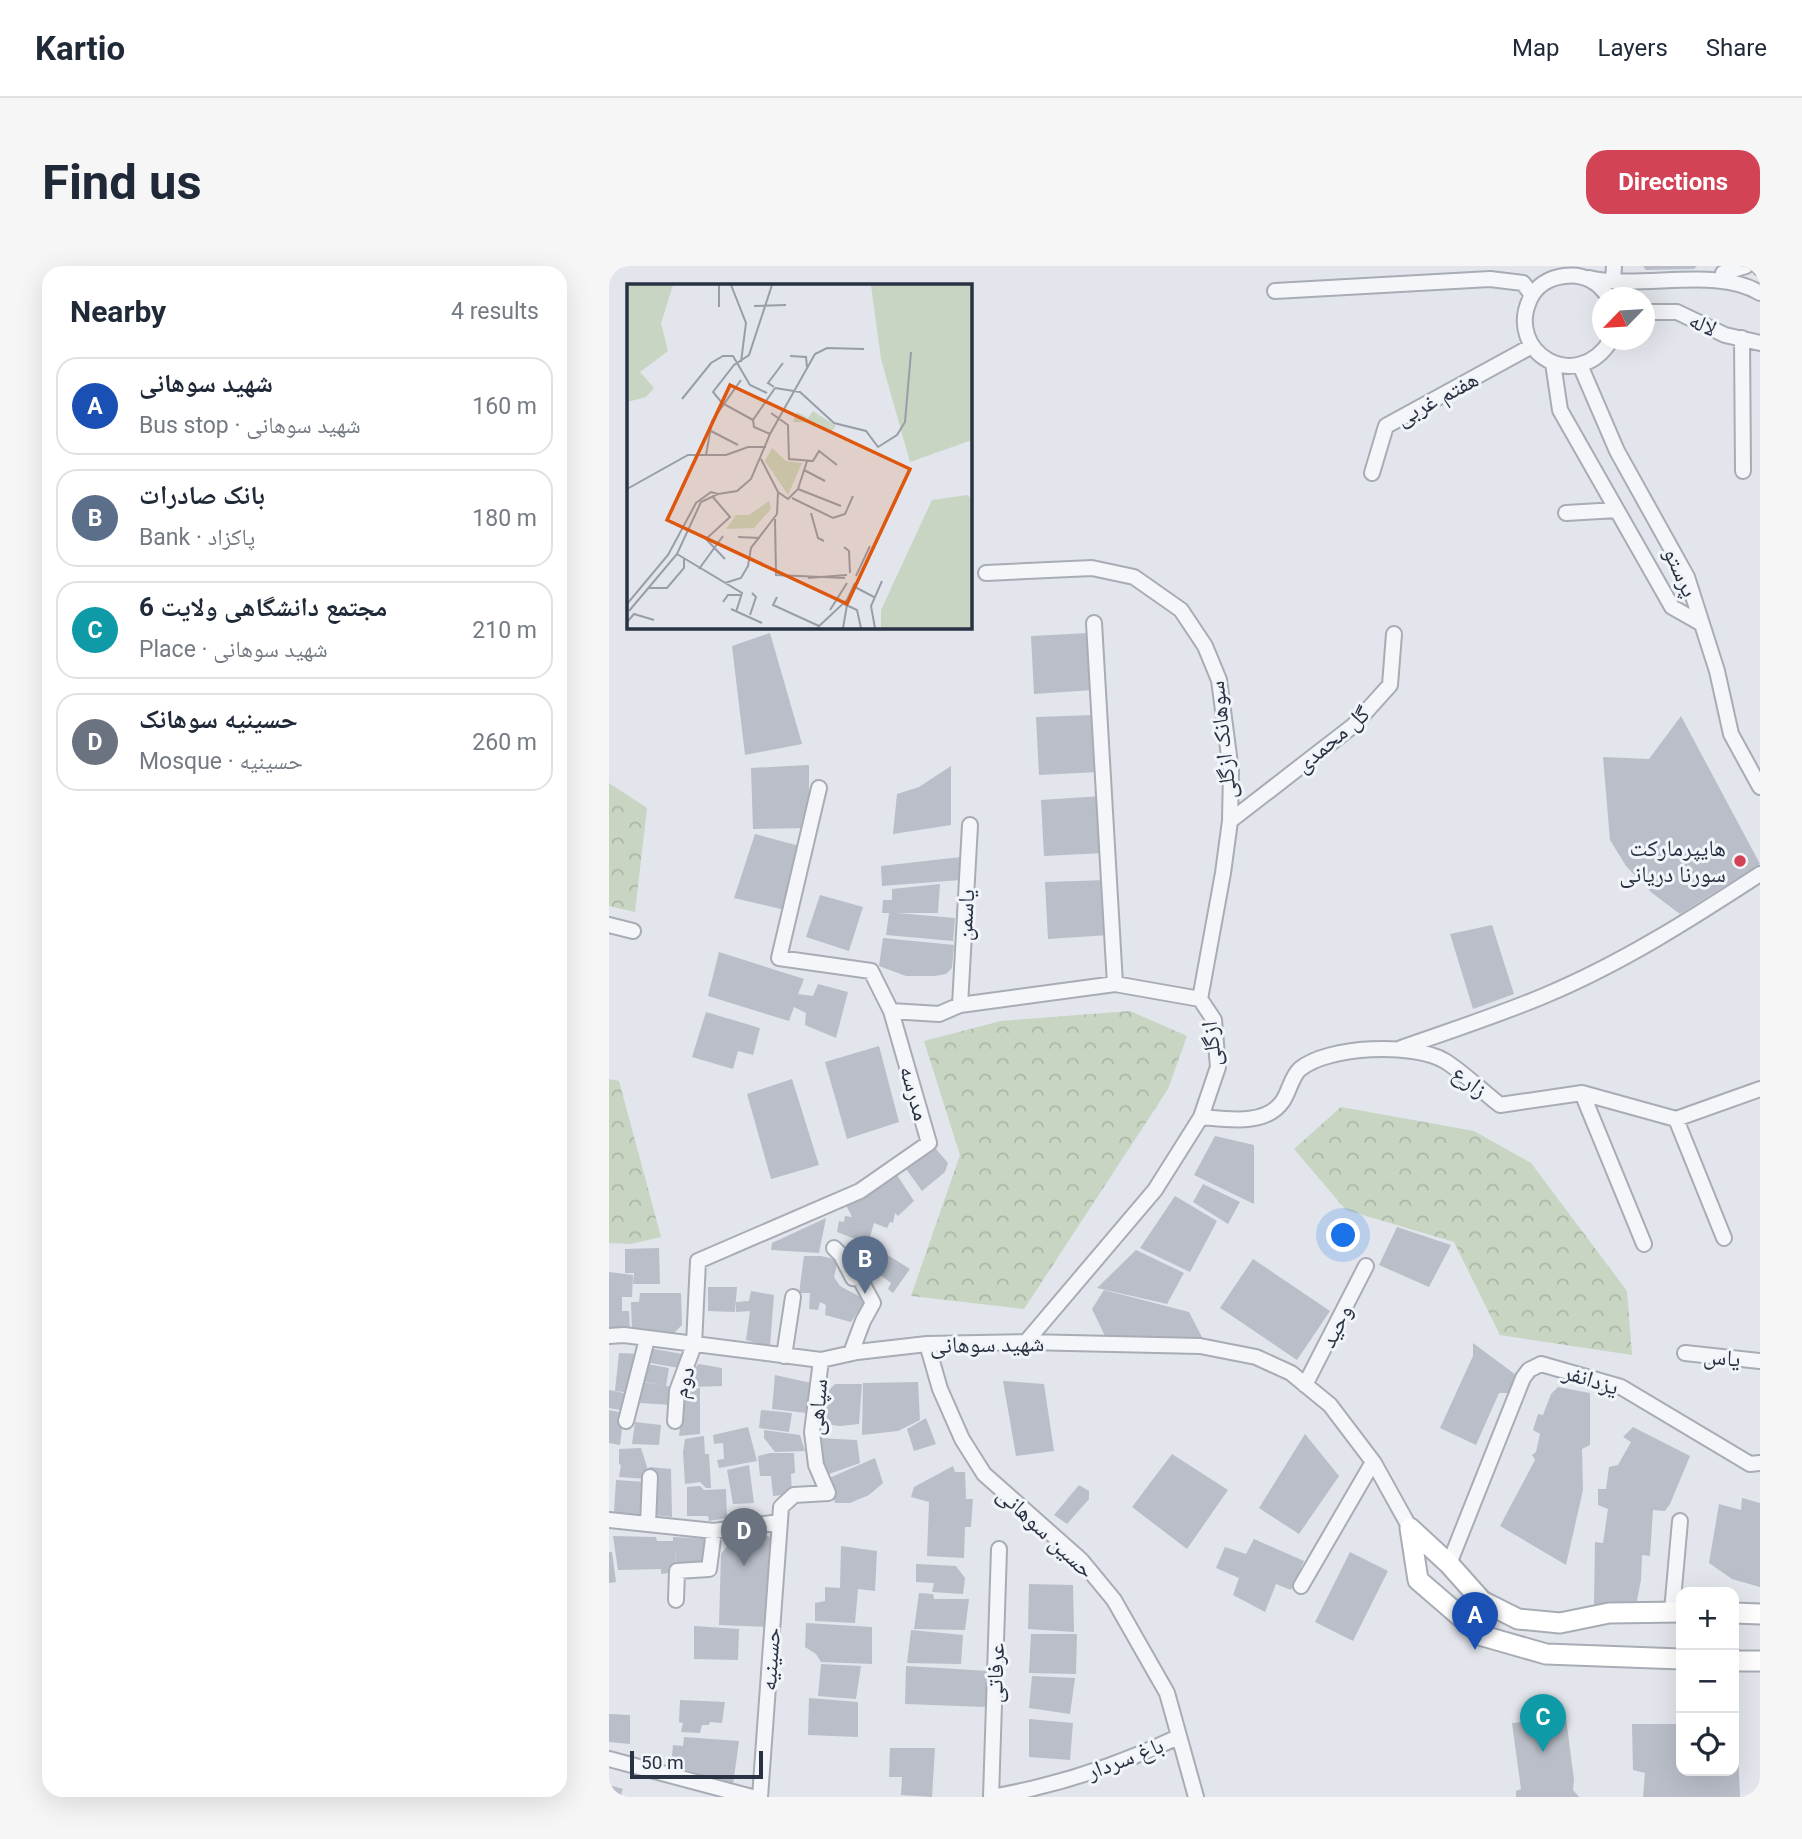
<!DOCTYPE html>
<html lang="en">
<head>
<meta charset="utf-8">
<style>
  :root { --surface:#fff; --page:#f6f6f7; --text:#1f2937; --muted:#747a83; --line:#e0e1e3; --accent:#d34356 }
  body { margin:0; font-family:Roboto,"Noto Naskh Arabic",sans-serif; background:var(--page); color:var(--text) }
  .controls { position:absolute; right:21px; bottom:21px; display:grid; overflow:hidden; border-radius:14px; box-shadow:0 7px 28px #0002 }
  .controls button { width:63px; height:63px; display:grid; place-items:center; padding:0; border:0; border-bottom:2px solid var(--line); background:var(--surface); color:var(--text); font:35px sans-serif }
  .compass { position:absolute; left:983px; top:21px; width:63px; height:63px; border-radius:50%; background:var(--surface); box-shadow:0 7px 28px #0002; rotate:245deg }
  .scale { position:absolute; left:21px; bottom:18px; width:133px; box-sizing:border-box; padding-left:7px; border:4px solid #293243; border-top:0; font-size:19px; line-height:24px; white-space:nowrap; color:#293243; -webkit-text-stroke:5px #f1f4f8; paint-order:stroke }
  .you { position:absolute; left:735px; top:970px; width:24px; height:24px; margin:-18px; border:5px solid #fff; border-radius:50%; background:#1a73e8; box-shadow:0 0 0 10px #1a73e833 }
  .badge { display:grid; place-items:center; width:46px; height:46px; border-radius:50%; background:var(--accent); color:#fff; font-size:23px; font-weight:700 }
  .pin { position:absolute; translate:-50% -58px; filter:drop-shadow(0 2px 4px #0008) }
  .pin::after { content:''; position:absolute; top:37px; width:24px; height:21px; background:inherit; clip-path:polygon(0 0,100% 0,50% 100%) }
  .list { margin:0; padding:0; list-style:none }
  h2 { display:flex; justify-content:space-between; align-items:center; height:91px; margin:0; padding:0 28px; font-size:30px }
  h2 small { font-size:23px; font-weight:400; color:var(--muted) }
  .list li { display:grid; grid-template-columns:46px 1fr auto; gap:21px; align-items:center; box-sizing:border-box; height:98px; margin:0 14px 14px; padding:0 14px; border:2px solid var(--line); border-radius:21px }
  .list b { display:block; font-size:26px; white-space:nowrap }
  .list p { margin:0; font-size:23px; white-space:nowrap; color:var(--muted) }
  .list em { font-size:23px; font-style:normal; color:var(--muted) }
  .icon { flex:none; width:38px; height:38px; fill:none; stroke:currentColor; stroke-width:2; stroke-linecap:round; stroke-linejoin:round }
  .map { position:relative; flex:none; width:1151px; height:1531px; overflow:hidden; border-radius:21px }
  header { display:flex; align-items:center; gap:42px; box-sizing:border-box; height:98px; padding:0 35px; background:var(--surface); border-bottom:2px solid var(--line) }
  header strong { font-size:33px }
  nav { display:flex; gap:38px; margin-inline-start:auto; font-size:24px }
  .intro { display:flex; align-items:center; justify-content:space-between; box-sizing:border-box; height:168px; padding:0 42px }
  h1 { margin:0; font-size:49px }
  .button { padding:18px 32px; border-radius:21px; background:var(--accent); color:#fff; font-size:24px; font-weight:700 }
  main { display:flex; gap:42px; padding:0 42px }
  aside { flex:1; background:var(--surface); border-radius:21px; box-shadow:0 7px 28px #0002 }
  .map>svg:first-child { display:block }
</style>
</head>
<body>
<header>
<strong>Kartio</strong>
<nav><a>Map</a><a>Layers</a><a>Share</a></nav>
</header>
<div class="intro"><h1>Find us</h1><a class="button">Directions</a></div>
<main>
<aside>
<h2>Nearby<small>4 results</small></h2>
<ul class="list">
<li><span class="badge" style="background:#1a4fb4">A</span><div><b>شهید سوهانی</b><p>Bus stop · شهید سوهانی</p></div><em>160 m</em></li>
<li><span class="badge" style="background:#5c6f8a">B</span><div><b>بانک صادرات</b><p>Bank · پاکزاد</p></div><em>180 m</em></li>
<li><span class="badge" style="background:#0f9aa8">C</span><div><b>مجتمع دانشگاهی ولایت 6</b><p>Place · شهید سوهانی</p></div><em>210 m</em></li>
<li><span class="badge" style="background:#6b7280">D</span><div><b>حسینیه سوهانک</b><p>Mosque · حسینیه</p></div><em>260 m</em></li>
</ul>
</aside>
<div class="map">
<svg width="1151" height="1531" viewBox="0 0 1151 1531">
  <defs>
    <pattern id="forest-crowns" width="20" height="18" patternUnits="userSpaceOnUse" patternTransform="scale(1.75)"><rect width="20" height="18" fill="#c7d5c2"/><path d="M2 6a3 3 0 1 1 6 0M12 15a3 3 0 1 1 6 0" fill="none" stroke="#abb7a8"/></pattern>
  </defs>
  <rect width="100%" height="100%" fill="#e2e5eb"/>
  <path fill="url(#forest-crowns)" d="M0,517L38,542L26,646L0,640Z
    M521,745L578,770L559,823L415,1043L302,1030L351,889L315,775L392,755Z
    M0,813L10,815L52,971L22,978L0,977Z
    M732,841L865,865L922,897L1018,1025L1023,1089L891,1069L845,976L737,944L685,883Z"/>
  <path fill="#b9bec8" d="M1034,0H1088L1085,3L1037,4Z
    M161,367L193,478L136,489L123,380Z
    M481,367L484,424L425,428L422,370Z
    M485,449L489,506L430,509L427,451Z
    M1072,450L1151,598L1071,648L1043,627L1017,600L1001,574L994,491L1040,493Z
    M200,499V562L144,563L142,502Z
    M342,500V559L284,568L288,528L310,521Z
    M493,530L495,587L435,590L432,534Z
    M146,568L202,583L176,644L125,632Z
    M352,591L351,614L273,620L272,600Z
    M498,614L500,669L439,673L436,616Z
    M331,618L329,647H288L346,652L344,675L277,669L280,647H273L274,634H283V623Z
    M211,629L254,641L240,685L197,671Z
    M883,659L905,728L864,743L841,668Z
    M274,672L345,679L343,702L337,708L326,710H297L270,700Z
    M110,686L195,713L189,728L204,730L209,718L239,726L227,772L196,759L197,747L185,741L180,755L99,730Z
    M97,746L151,762L144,789L129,785L124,803L83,791Z
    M270,780L290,856L238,873L216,796Z
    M183,813L210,899L162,913L138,828Z
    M606,870L645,879V938L585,909Z
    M327,883L339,897L336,906L313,925L297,903Z
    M288,909L305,935L289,950L286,947L284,957L281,956L278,962L265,957L259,978L228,966L230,955L235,956L236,950L243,951L237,939Z
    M594,918L631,936L619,958L584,936Z
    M566,930L608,955L581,1006L531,982Z
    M217,952L210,987L162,984L163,977Z
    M788,961L842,979L820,1021L770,999Z
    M50,982L51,1018H24L25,1007H16V983Z
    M527,984L575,1007L558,1038L488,1022Z
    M277,988L301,1003L284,1027L279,1023L282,1017L265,1004Z
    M195,990H212L229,994L225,1011L231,1020L257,1034L242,1056L216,1049L217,1039L211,1036L209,1044L200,1043L201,1027H190Z
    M644,993L721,1045L688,1094L611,1042Z
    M0,1006L24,1009L23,1031H13V1045H20L21,1064L0,1063Z
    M99,1021H128L126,1046L99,1045Z
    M495,1024L580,1046L596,1077L497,1072L483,1043Z
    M142,1025L165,1029L161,1081L137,1074L141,1045L127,1046V1036L140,1035Z
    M31,1027H72L73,1059L65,1067L23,1065L22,1036H30Z
    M864,1077L907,1109L899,1127H890L867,1179L831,1162L864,1090Z
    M40,1082L73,1088L70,1102L36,1096Z
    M10,1087L31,1088L22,1127L6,1125Z
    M33,1097L60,1102L57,1120L64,1121L63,1139L31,1137L32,1116L54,1119L30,1115Z
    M90,1098L113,1102V1120L81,1121L82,1105Z
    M166,1109L202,1117L197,1147L163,1143Z
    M394,1115L435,1118L445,1185L407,1190Z
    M309,1116L311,1154L289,1165L253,1169L254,1117Z
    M226,1118H253L250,1158L231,1160L216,1158L218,1126Z
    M949,1121L981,1127V1179L973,1183L974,1224L957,1299L891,1260L926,1194L923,1189L927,1186L931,1168L924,1164L929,1148L934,1149L942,1128Z
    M76,1122H91V1168L70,1170Z
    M0,1124L20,1128L16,1145L0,1142Z
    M0,1144L15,1147L11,1179L0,1177Z
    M152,1144L183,1147L180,1166L150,1162Z
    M317,1152L327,1178L305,1185L298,1163Z
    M26,1156L52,1159L50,1179L23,1178Z
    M139,1161L148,1195L110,1202L108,1194L115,1193L114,1177L105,1178L104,1169Z
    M1024,1161L1081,1190L1061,1238L1056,1245L1044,1244L1041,1290L1033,1289L1032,1314L1027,1339L985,1338L986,1276L994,1277L999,1243L989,1239V1223H997L1000,1201L1009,1199L1022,1176L1014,1171Z
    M155,1164L191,1169L196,1185L166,1186L155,1172Z
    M696,1168L730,1210L690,1268L650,1242Z
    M95,1170L96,1188H100L102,1222H97L91,1216L76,1218L74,1186L76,1173Z
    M208,1172L248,1174L251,1197L217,1209Z
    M32,1182L38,1201L37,1213L10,1211L12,1199L10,1198V1183Z
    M161,1187H185L186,1207L182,1208L183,1228L164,1230L162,1210H151L149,1190Z
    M563,1188L619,1224L578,1283L523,1241Z
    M266,1192L274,1217L260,1229L241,1237H226L218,1213Z
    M140,1199L145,1237L124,1238L118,1204Z
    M344,1200L346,1206H356L357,1233H364L362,1261H356L355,1292L318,1290L320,1236L302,1231L305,1221Z
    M40,1201L62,1203L63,1251L45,1249Z
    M7,1214L37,1216L36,1250L5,1246Z
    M470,1219L480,1225V1233L458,1258L445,1249Z
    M91,1220L95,1224L117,1223L118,1252L100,1255L99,1250H78V1221Z
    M1133,1232L1151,1237V1321L1123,1313L1100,1297L1110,1238L1132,1244Z
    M126,1269L159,1270L166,1276L161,1361L110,1359L112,1288Z
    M4,1270L47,1271L48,1275H64V1271L99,1273L95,1299L68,1301L65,1278L68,1306L52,1308V1303L9,1304Z
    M645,1273L695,1295L682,1324L667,1318L656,1346L624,1329L630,1312L607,1302L616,1281L637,1288Z
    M232,1280L268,1285L266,1325L249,1323L246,1357L206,1355V1337L216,1335V1321L231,1322Z
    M0,1286H3L7,1316L0,1317Z
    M741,1286L779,1305L744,1375L706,1356Z
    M307,1298L347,1300L356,1312L354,1328L323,1326L325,1317L307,1316Z
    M420,1318L464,1319L465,1366L419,1363Z
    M310,1327L324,1328L325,1333H360L356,1364L305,1363Z
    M197,1357L263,1361V1398L212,1396L207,1388L196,1381Z
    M85,1360L130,1363L129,1394L85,1393Z
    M302,1364L354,1369L352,1398L298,1397Z
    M422,1368H468L467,1408L420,1407Z
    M212,1398L252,1400L247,1433L209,1430Z
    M297,1400L380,1405L378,1441L296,1438Z
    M423,1410L466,1412L461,1448L420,1442Z
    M200,1432L249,1436V1471L199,1469Z
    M71,1434L116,1436L113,1457L101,1456L100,1459H93L91,1467L72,1466L74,1457L70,1456Z
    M0,1448L21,1449V1478L0,1476Z
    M957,1452L965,1514L964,1524L970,1531H907V1525L912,1523L903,1457Z
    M420,1453L464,1457L461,1494L420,1491Z
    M1023,1458H1072V1505H1125V1458H1128L1131,1531H1034L1036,1507L1024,1504Z
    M75,1471L130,1475L124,1519L62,1499L64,1479L74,1480Z
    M281,1482H326L323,1531L292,1529L293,1511H280Z
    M0,1519L14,1523L11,1531H0Z"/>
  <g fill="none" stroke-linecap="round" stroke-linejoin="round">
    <defs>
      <path id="street" d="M1150,0L1151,2
        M1114,7L1137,0
        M980,12C1033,24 1108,0 1151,27
        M1004,15L1005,0
        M666,25L881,13L914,17L923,29
        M1000,32C990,16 974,7 955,10C940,12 927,20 921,33C896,87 968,129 1002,74
        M1036,46H1068L1116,69L1151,77
        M1133,72L1134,205
        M944,97L951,144L1063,341L1093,358
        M971,99L1008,185L1078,311L1108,405L1122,468L1151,521
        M763,207L777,160L923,80
        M957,247L1008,244
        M377,307L483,302L525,311L572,344L596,380L610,414L622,505L621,555L614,607L591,733
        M485,357L506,718
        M621,555L745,459L781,419L785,368
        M0,659L24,665
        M351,739L361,559
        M282,745L330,748L351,739L506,718L591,733L605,754L609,801L592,851L546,924L417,1076
        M792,782C840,765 890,749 937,729C1013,697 1082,653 1151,608
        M973,827L1035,978
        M592,851C617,853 656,860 673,836C680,827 682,811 691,803C719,780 804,776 836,795C855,807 873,825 891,839L973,827L1067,853L1151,823
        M1067,853L1115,972
        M225,982L232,989L244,1012L251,1013L264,1037L254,1055L242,1087
        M0,1070L15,1069L212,1094L248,1086L318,1078L417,1076L591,1080L647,1091L682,1107L721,1139L765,1197L801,1262
        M318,1078L331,1123L353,1173L375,1208L472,1294L505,1334L558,1427L587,1531
        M1076,1087L1151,1095
        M175,1090L184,1031
        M696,1119L757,1000
        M17,1155L38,1073
        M66,1155L68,1125L85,1079L89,995L251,925L320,877L282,745L262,705L170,692L210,522
        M0,1254L105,1265L170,1256
        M39,1258L41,1211
        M390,1283L382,1531C446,1520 510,1499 569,1471
        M840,1298L914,1112L920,1104L932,1098L1012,1121L1141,1198L1151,1197
        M692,1320L764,1196
        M67,1334L68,1305L100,1303L105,1265
        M1063,1345L1071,1255
        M0,1493L143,1531
        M151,1531L172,1241L185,1229L219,1227L207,1199L203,1166L212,1094"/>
      <path id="secondary" d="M801,1262L809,1314L874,1370L937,1388L1072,1393
        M801,1262L840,1298L873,1335L909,1353L951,1357L1000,1347L1072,1346
        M1125,1347L1151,1348
        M1125,1395H1151"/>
    </defs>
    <use href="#street" stroke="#a7acb5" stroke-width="18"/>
    <use href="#secondary" stroke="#a7acb5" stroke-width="23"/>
    <use href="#street" stroke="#f5f6f9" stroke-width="14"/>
    <use href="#secondary" stroke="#fff" stroke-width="19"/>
  </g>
  <circle fill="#d34356" stroke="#f1f4f8" stroke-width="2.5" cx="1131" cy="595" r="7"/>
  <g text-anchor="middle" stroke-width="6" stroke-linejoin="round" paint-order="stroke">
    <g font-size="23" fill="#293243" stroke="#f1f4f8">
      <text transform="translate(1094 58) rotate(25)" y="8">لاله</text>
      <text transform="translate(828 132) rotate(-28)" y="8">هفتم غربی</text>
      <text transform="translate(1072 306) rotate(66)" y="8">پرستو</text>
      <text transform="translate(723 473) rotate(-40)" y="8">گل محمدی</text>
      <text transform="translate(613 474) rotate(-96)" y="8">سوهانک ازگلی</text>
      <text transform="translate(356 649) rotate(-87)" y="8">یاسمن</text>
      <text transform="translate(602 778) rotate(-96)" y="8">ازگلی</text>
      <text transform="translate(861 815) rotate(38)" y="8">زارع</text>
      <text transform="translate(306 827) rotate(74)" y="8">مدرسه</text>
      <text transform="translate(727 1060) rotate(-63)" y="8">وحید</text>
      <text transform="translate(378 1078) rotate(-1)" y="8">شهید سوهانی</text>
      <text transform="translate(1113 1091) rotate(5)" y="8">یاس</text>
      <text transform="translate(982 1113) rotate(17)" y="8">یزدانفر</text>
      <text transform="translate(74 1116) rotate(-75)" y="8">دوم</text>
      <text transform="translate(208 1141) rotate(-85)" y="8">سپاهی</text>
      <text transform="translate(437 1266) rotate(43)" y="8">حسین سوهانی</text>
      <text transform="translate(161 1393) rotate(-86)" y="8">حسینیه</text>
      <text transform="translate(386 1407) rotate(-88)" y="8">عرفاتی</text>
      <text transform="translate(516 1492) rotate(-21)" y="8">باغ سردار</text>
    </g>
    <g font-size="23" fill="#293243" stroke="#f1f4f8" text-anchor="end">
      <text x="1117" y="590">هایپرمارکت<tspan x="1117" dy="26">سورنا دریانی</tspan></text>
    </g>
  </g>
  <g transform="translate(18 18)">
    <rect width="345" height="345" fill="#e2e5eb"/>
    <path d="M0,1H46L34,39L41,67L13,88L27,104L19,113L0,118ZM244,1H345V156L283,178L254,75ZM186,127L209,142L203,149L190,139L166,138L170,128L181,134ZM145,164L159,177L175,179L161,211L138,177ZM340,211L345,215V344H254V326L305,216ZM142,217L144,225L127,244L99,245L109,231H122Z" fill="#c7d5c2"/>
    <path fill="none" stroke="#989da8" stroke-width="2" d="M92,1V23M104,1L119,39L114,78M127,22L159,21M163,72L179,73L180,83M147,103L141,99L156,79M148,104L173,108L207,139L239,147L251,163L270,151L278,138L284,68M55,115L84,79L96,72H106L123,101L140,109M144,129L161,141L162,175L186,177L192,167L210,181M126,136L95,119L86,108L107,81L122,71L145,1M82,146L111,161M143,150L127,143L126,136L148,104M79,171L85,137L114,96M134,175L151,208L161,215L171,205L180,177M177,186L198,197M0,205L61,171H99L121,163H139M171,205L214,222M91,210L110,207L124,195L143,150L188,70L200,64L237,65M85,212L103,233L79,255L98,275M165,214L206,234L218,230L226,212M184,229L191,254L197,257M148,235L149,291L218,294M111,253L133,254M217,263L222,267L223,289M50,270L115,309L109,328M72,285L96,252M229,292L243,262M181,294L220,291M98,299L114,294L121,282L124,264L150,230L151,208M226,302L247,313M22,304H40L57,284V275M150,313L146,321L192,342M96,318L101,311H114M0,320L41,271L69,219L84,208L91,210M217,320L230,326L234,344M104,325L135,339M203,326L220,299M2,327L50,270L74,218L91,210M123,331L129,313L125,309M0,338L7,330L27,336M190,344L220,316L228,299M216,344L220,321M248,344L244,322L255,297"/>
    <path fill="#de570f" fill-opacity="0.15" stroke="#de570f" stroke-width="3.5" d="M103,101L283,185L220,320L40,236Z"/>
    <rect width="345" height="345" fill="none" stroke="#293243" stroke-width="3.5"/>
  </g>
</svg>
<div class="controls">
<button>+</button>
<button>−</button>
<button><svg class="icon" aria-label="locate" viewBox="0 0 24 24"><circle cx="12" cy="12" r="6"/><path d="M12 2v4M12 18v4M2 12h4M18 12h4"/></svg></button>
</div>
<svg class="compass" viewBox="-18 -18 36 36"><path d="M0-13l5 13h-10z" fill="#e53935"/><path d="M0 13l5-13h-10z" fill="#747a83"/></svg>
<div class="scale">50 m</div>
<div class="you"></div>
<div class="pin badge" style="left:866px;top:1384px;background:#1a4fb4">A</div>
<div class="pin badge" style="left:256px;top:1028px;background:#5c6f8a">B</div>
<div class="pin badge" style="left:934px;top:1486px;background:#0f9aa8">C</div>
<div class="pin badge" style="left:135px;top:1300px;background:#6b7280">D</div>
</div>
</main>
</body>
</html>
